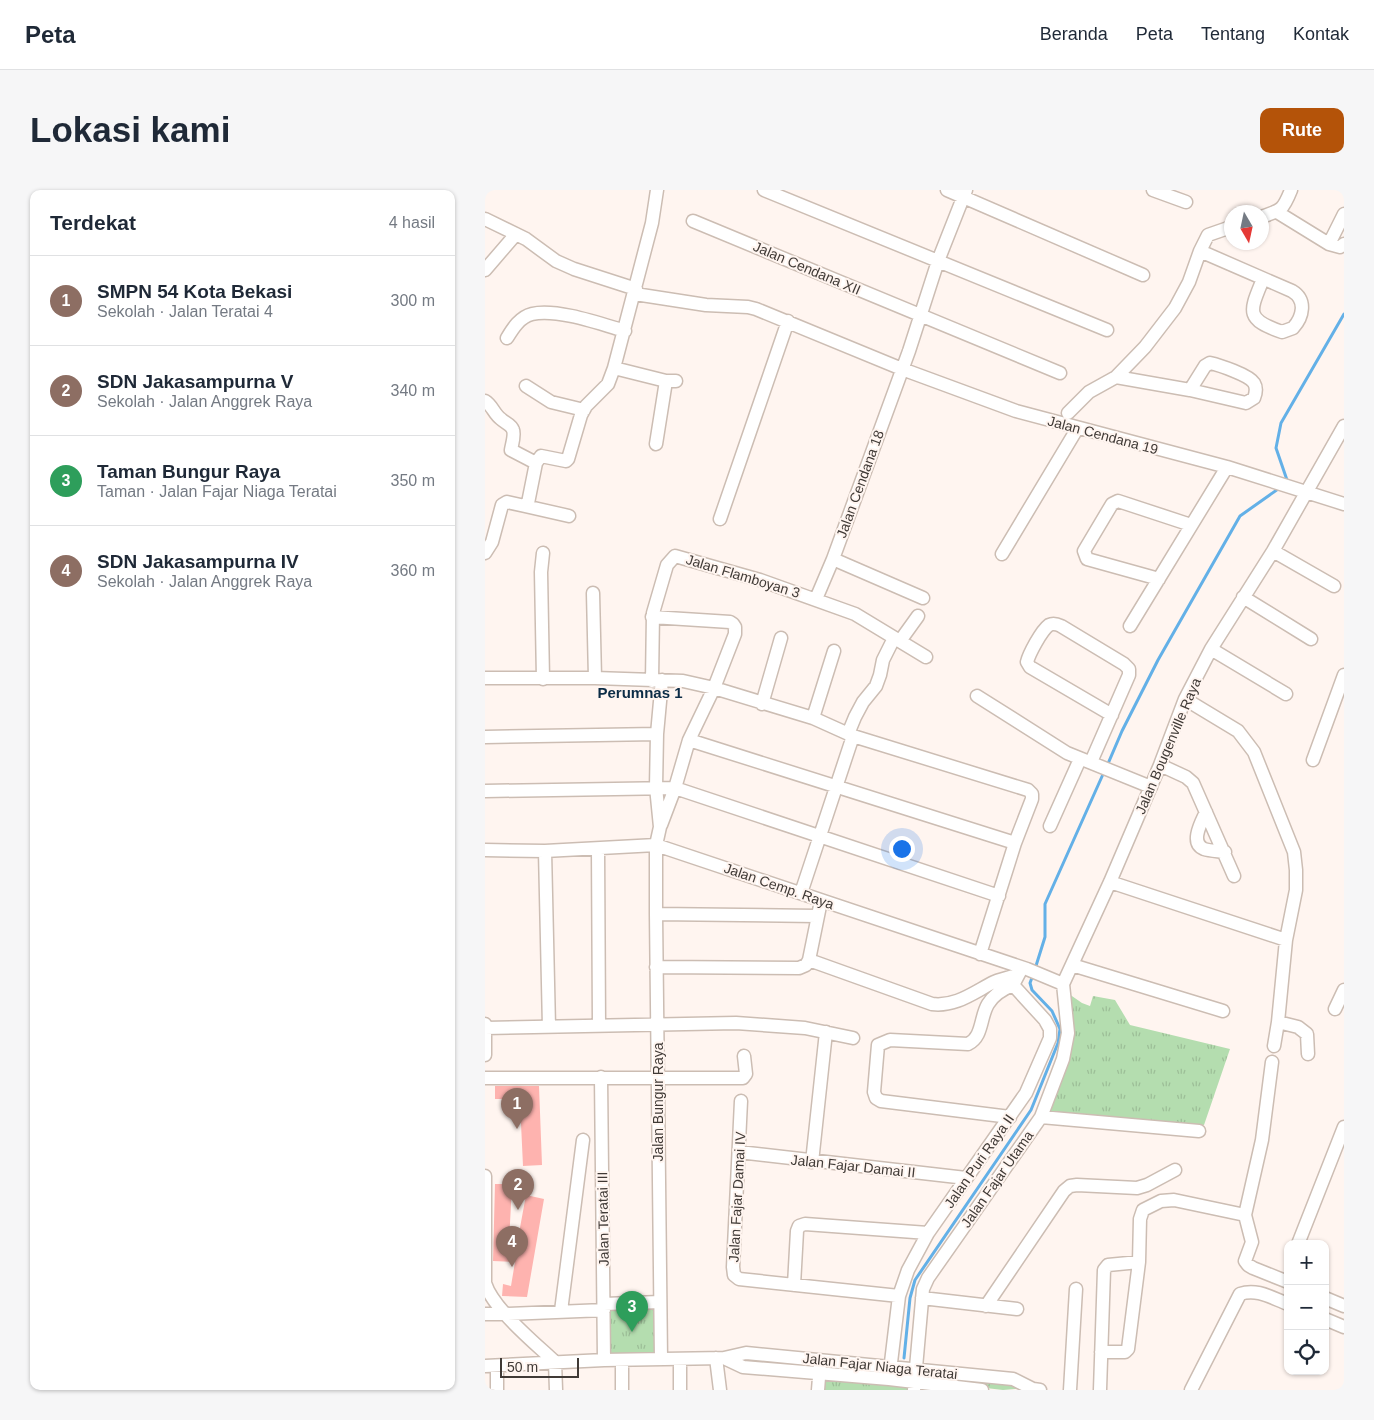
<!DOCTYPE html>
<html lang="id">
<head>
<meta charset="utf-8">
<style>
  :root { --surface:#fff; --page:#f6f6f7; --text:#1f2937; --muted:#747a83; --line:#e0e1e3; --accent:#b45309 }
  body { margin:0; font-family:Helvetica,sans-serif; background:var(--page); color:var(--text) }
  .controls { position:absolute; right:15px; bottom:15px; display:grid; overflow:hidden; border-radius:10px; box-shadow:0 1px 4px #0004 }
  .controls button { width:45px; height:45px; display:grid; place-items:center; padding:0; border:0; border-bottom:1px solid var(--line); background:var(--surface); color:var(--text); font:25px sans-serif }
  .compass { position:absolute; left:739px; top:15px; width:45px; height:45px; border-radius:50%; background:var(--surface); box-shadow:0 1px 4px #0004; rotate:171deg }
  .scale { position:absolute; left:15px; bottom:12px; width:79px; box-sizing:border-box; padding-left:5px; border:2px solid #403a36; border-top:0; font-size:14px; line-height:18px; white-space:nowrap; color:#403a36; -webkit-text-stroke:4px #fff5f0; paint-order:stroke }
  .you { position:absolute; left:416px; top:658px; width:18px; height:18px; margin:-12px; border:4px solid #fff; border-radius:50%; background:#1a73e8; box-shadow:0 0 0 8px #1a73e833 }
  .badge { display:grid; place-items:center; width:32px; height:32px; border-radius:50%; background:var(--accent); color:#fff; font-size:16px; font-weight:700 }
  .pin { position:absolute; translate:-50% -41px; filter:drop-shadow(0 1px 2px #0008) }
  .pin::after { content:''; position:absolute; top:26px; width:18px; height:15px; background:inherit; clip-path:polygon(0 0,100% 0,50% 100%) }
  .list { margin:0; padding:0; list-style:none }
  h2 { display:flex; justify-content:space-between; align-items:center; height:65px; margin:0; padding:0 20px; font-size:21px }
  h2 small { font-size:16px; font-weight:400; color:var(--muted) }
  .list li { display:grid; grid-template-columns:32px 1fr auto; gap:15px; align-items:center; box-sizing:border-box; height:90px; padding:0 20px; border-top:1px solid var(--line) }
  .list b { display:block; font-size:19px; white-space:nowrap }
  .list p { margin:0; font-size:16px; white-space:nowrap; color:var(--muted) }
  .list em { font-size:16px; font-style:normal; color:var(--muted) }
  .icon { flex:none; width:28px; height:28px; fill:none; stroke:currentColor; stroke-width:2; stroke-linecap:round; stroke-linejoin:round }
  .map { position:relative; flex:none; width:859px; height:1200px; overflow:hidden; border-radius:10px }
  header { display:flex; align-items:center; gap:30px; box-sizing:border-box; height:70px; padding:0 25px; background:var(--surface); border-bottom:1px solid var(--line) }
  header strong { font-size:24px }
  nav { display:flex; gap:28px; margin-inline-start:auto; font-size:18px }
  .intro { display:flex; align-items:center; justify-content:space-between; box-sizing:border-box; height:120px; padding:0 30px }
  h1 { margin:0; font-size:35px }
  .button { padding:12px 22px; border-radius:10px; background:var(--accent); color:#fff; font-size:18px; font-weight:700 }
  main { display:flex; gap:30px; padding:0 30px }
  aside { flex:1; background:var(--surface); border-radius:10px; box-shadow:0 1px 4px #0004 }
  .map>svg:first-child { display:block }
</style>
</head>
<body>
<header>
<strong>Peta</strong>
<nav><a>Beranda</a><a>Peta</a><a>Tentang</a><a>Kontak</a></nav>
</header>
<div class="intro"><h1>Lokasi kami</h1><a class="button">Rute</a></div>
<main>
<aside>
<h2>Terdekat<small>4 hasil</small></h2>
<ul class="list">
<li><span class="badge" style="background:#8d6e63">1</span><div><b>SMPN 54 Kota Bekasi</b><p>Sekolah · Jalan Teratai 4</p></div><em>300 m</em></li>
<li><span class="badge" style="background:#8d6e63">2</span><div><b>SDN Jakasampurna V</b><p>Sekolah · Jalan Anggrek Raya</p></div><em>340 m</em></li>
<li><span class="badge" style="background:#2e9e5b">3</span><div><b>Taman Bungur Raya</b><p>Taman · Jalan Fajar Niaga Teratai</p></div><em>350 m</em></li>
<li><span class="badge" style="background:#8d6e63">4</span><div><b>SDN Jakasampurna IV</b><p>Sekolah · Jalan Anggrek Raya</p></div><em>360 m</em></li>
</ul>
</aside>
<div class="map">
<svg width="859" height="1200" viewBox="0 0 859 1200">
  <defs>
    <pattern id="park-tufts" width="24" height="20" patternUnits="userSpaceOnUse" patternTransform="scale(1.25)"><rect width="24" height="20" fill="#b4ddaf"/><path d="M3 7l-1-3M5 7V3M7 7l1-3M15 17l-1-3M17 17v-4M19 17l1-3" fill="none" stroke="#9cbe97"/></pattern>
  </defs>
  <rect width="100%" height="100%" fill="#fff5f0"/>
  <path fill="url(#park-tufts)" d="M584,804L597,813L605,816L608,806L630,810L645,835L745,859L719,935L565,923L588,850Z
    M173,1114L174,1167L121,1168V1117Z
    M434,1182L527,1192L540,1198L518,1200L433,1190Z
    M338,1187L426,1195L425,1200H338Z"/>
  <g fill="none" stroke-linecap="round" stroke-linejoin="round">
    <path stroke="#63b0e7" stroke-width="3" d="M801,293L802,290L791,258L796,233L859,124
      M622,576L637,541L673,470L755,326L796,297
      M550,779L560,747V714L619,582
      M419,1168L425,1108L430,1090L546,920L573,853L575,839L567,821L547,800L545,793L548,785"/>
  </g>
  <path fill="#feb3af" d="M10,896H54L57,975L38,976L35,912L23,911V909H10Z
    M10,994H27L24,1053L32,1054L41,1005L59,1009L42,1107L17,1106L18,1094L26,1096L30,1072L8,1071Z"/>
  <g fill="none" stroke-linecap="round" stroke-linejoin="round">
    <defs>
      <path id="minor" d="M279,0L622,140
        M462,0L658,85
        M668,0L701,12
        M792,22L844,54L855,57L859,54
        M776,27C797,20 798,20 806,0
        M0,29L41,49L71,71L89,79L151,99
        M208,31L575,183
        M844,54L859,24
        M715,61L807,101C822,110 818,127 808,138L797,142C759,129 765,121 778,89
        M0,80L31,44
        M150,104L221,115L263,117L271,119L417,179L531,221L742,277L859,314
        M22,148C28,138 35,127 47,124C71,118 116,134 140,141
        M129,178L181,191H191
        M631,187L705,200L761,213L769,208C771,203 772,198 769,193C764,185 734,175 725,173L720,176L705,200
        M41,196L66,212L99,220
        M0,211C7,215 9,224 16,229C20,233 26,234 28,240C30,245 27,254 26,260L51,273
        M583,223L604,202L631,187L660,157L690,118L704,92L715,61L723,45L746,37
        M171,254L181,191
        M40,316L84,326
        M235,329L303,131
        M788,361L849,396
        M0,363L7,352L17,315L22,312L40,316L43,313L51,273L56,266L81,271L83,269L96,225L101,216L123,194L129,178L167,33L172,0
        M517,364L592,239
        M348,369L438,408
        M674,389L602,369L599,361L627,314L633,311L706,335
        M108,403L110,488
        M758,407L826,449
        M331,409L348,369L424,161L453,71L481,0
        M167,427L245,432L248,434L250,437V444L229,498L204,550L190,598L176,635
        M645,436L742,277
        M415,451L433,426
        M726,459L801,504
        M0,488H110L198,491L229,498L328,528L368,546L543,600L547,604V609L530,653L495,764
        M58,489L56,382L58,363
        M167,491L168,423L182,375L190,366L275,390L370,424L441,467
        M492,506L582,563L666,597
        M700,509L753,541L769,562L809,662L811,680V700L801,750L793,832L789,856
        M277,514L296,448
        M328,528L349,461
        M363,544L370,527L378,512L391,496L395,485L398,470L409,448
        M0,547L172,544
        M204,550L530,653
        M828,570L859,485
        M606,572L644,485V479L639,474L576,436C572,434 568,433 564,435C556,441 544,464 542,472L545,477L627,525
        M675,575L701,587L708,593L749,686
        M0,601L190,598L514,706
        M721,622C717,631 704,653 719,659C725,661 734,661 740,662
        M565,636L595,569
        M113,659L114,836
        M0,660L60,661L171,655L542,779L578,794
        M60,661L64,837
        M625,692L801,750
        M316,703L368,546
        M171,724L332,726
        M324,770L447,814C471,817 489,802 509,792C517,789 525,787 532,785
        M587,775L738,821
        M171,777L314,778L321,775L324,770L336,711
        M578,794L625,692L675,575L700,509L726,459L788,361L859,236
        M850,819L859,800
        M793,832L813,837L822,844L823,864
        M0,834V865
        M0,838L251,833L320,838L368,848
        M787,872L777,950L760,1025L767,1052L760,1071L763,1075L768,1078L803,1092
        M116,887L119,1170
        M0,888H258L261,884L259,866
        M256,911L248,1077L249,1085L254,1089L414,1106
        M525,927L396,911L391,908L389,902L393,855L405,850L483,854C498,847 495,827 503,814C509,804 518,799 528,795
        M556,927L714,941
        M254,962L481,988
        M327,972L341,842
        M0,986V1093C8,1119 50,1153 70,1172L71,1200
        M813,1054L859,937
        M309,1095L312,1041L314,1036L320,1034L443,1043
        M437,1108L532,1119
        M840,1108L859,1116
        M119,1114L175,1112
        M501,1116L579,1001L585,996L592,995L652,998L662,995L690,980
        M76,1121L98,950
        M0,1124H21L119,1120
        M840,1129L859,1137
        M616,1162H640L643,1159L654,1072L655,1029L658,1020L676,1011L689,1010L760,1025
        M231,1168L235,1200
        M239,1168L258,1177L404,1189L497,1200
        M176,1169L171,724V655L175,637L171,597L172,544L177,490
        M195,1169V1200
        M137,1170V1200
        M0,1176L119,1170L239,1168L261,1163L528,1189L548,1199L555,1200
        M12,1176V1200
        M404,1189L414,1106L423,1080L443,1043L541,903L565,848V839L560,830L528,795L537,778
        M333,1200L335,1175
        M429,1200L438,1099L443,1088L556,927L578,869L583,843L578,794
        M585,1200L591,1099
        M615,1200L619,1080L623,1075L654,1072
        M706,1200L755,1104C772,1098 787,1108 803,1114"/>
    </defs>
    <use href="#minor" stroke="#ccbdb3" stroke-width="15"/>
    <use href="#minor" stroke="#fff" stroke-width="12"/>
  </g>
  <g text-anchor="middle" stroke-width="4" stroke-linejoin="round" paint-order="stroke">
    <g font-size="14" fill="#403a36" stroke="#fff5f0">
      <text transform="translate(322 78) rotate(23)" y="5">Jalan Cendana XII</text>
      <text transform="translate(618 245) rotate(15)" y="5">Jalan Cendana 19</text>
      <text transform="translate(375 294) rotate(-70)" y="5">Jalan Cendana 18</text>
      <text transform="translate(258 386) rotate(17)" y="5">Jalan Flamboyan 3</text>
      <text transform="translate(683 556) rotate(-67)" y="5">Jalan Bougenville Raya</text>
      <text transform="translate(294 696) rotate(19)" y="5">Jalan Cemp. Raya</text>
      <text transform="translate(173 912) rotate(-90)" y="5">Jalan Bungur Raya</text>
      <text transform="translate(494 971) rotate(-55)" y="5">Jalan Puri Raya II</text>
      <text transform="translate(368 976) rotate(6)" y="5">Jalan Fajar Damai II</text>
      <text transform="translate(512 989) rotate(-55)" y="5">Jalan Fajar Utama</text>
      <text transform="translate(252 1007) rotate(-87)" y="5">Jalan Fajar Damai IV</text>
      <text transform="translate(118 1029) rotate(-91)" y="5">Jalan Teratai III</text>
      <text transform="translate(395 1176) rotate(6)" y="5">Jalan Fajar Niaga Teratai</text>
    </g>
    <g font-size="15" font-weight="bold" fill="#0c2c46" stroke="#fff5f0">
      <text x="155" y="508">Perumnas 1</text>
    </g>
  </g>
</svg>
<div class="controls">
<button>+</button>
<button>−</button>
<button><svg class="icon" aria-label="locate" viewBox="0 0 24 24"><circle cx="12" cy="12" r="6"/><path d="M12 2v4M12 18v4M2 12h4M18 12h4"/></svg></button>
</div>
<svg class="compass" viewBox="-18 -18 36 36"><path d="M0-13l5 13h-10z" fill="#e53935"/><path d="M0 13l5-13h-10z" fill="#747a83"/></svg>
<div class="scale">50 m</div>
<div class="you"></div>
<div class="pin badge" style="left:32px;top:939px;background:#8d6e63">1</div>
<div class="pin badge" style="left:33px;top:1020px;background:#8d6e63">2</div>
<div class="pin badge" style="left:147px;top:1142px;background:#2e9e5b">3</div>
<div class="pin badge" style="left:27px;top:1077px;background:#8d6e63">4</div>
</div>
</main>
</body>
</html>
